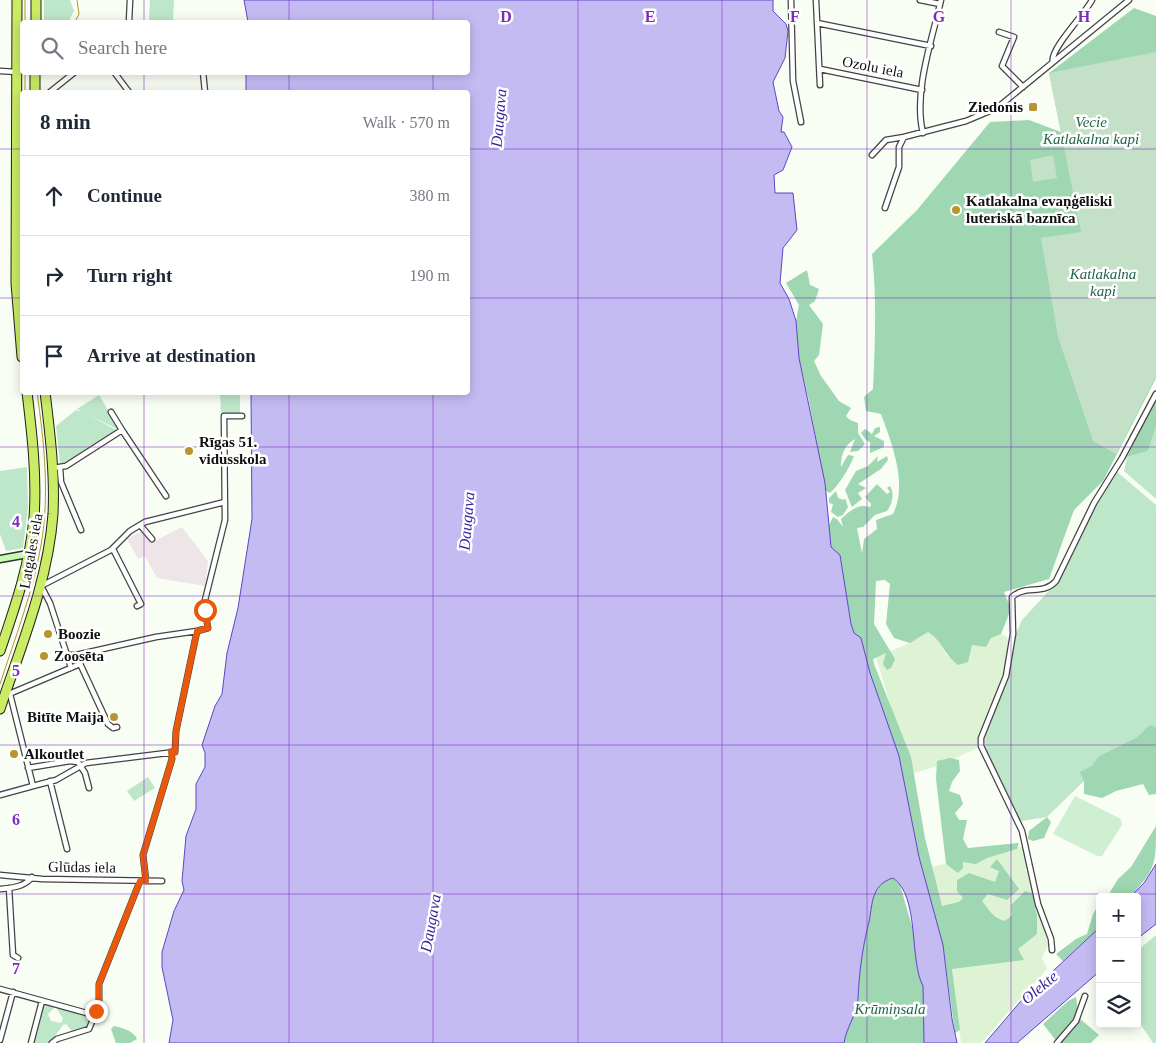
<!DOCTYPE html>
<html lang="en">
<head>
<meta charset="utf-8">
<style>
  :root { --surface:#fff; --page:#f6f6f7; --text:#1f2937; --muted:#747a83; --line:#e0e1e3 }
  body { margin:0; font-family:Georgia,serif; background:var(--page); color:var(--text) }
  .controls { position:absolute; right:15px; bottom:15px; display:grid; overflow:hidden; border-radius:5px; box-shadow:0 2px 12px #0003 }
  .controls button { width:45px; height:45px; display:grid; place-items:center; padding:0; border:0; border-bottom:1px solid var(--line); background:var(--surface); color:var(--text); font:25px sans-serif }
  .stop { position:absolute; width:15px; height:15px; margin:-11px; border:4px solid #ea580c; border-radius:50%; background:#fff }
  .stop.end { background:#ea580c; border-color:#fff; box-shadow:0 1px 5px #0008 }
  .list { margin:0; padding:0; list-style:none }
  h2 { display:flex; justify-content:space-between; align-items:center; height:65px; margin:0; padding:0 20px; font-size:21px }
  h2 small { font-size:16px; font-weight:400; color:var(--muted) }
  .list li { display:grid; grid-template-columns:32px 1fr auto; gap:15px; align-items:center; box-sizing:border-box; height:80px; padding:0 20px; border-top:1px solid var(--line) }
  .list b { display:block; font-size:19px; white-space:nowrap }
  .list em { font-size:16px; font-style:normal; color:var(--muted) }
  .icon { flex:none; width:28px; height:28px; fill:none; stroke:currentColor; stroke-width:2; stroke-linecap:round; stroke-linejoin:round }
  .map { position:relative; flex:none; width:1156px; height:1043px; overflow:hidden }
  .search { position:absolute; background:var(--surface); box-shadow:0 2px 12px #0003; left:20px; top:20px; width:450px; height:55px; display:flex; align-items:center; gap:12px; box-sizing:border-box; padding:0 18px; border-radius:5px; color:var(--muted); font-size:19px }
  .panel { position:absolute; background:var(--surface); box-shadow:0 2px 12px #0003; left:20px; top:90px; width:450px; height:305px; border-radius:5px }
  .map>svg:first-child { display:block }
</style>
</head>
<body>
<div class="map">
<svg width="1156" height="1043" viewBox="0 0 1156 1043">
  <rect width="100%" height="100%" fill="#f8fef3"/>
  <path fill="#ede5e8" d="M182,527L208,561L205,586L157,578L145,556L138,559L127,539L142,531L153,542Z"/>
  <path fill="#ddf3d4" d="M928,632L940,641L947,656L1001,634L1007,637L1009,644L1003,674L977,737V748L941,765L911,774L876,657L910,643Z
    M1023,846L1028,866L1025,870L1028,872L1048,945L1042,958L1047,969L981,1043H961L952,969L931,867Z"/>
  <path fill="#bee7c9" d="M44,0H70L74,11L68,22H44Z
    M150,0H174L173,22L149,20Z
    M220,393H240V413H221Z
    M99,395L117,425V429L89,415L116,430L64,464H60L56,426L76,410L82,412L77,409Z
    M1156,427V499L1124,471L1127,457L1148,451Z
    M27,467L28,508L23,548L6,551L0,534V471Z
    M1116,471L1156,505V727H1147L1137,737L1099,756L1084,781L1047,817L1021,821L986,754L985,736L1009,678L1012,642L1022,620L1057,582L1094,509Z
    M148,777L155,788L134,801L127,791Z
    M1156,935V1043H1153L1137,1019V951Z
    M44,1002L54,1008L48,1014L51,1021L61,1023L63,1019L56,1007L88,1017L89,1018H83L89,1019L88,1027L74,1034L66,1024L63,1025L50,1043H32Z"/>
  <path fill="#9ed7b1" d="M1134,8L1156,16V378L1103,481L1074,510L1049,579L1004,592L1011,609L1001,634L991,638L986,647L972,645L968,662L958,665C943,653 944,643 928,632L910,643L894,638L886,624L890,584L885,580L876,581L874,624L895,659L891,668L887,670L883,664L886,653L873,659L874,664L911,757L925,838L942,906L959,902L963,898L957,891V880L969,873L995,882L999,871L990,867L997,859L1019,889L1007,900L988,894L982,901C989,910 993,918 1005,921L1012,915L1011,905L1025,891L1032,893L1037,916V934L1018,949L1024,960L952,969L960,1030L955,1033L943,945L919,857L899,756L870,673L861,639L854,633L851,624L840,555L831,547L829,525L833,517L837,519L843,527L841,519C850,511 858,503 870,507L871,504L865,497L877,484L887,494L890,492L887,488L890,486C895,494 892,504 887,511L875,515L863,527L857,528L862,553L864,539L877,529L876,520L893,514C908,484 892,444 881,414L866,411L864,397L873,389C875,344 877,299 872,254L917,210L990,122L1029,120L1061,132L1049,73Z
    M807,270L810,285L819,289L815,301L809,305L823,324L819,355L814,361L821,376L839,401L851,408L846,416L850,420L858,423V433L865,444L858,451L850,452L855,439C845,444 840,457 841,467L848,455L854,456C850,467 839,485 830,493L826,491L809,401L799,358L796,321L799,305L786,283Z
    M1156,398V427L1148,451L1127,457Z
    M880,427V432L874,436L884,441V447L870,453V442L866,440L861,433L865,429L872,434L875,428Z
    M878,456L877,462L887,456L888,460L881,469L858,484L866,488L858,493L862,499L852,507L845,490L856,471L868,466Z
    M836,491L838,498L844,500L845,498L848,507L843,515L838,517L831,512L833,504L829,503V498Z
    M1151,725L1156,727V794L1149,795L1143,784L1116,791L1102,798L1084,794V781L1080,772L1092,766L1099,756L1137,737L1147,727Z
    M950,758L959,760L960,771L952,782L949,791L960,795L963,804L955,813L959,820H967L963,839L968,848L1019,843L1017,849L987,858L976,864L963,862V868L958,873L946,864L936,779L937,761Z
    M1047,817L1051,822L1044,838L1033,841L1028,839L1029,831Z
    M1156,826C1156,865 1156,868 1130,897H1107L1118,879L1131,867Z
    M893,878L900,885L913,930L923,986L924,1043H844C846,1028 857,1014 858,999C859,975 862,950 868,926C873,908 869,885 893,878Z
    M1100,902V927L1063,961L1056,954L1076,939L1087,934L1093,914Z
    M1076,997L1079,1018L1099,1035L1091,1043H1058L1043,1024L1068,1001Z
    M114,1026C123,1028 134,1031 137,1039L130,1043H116L111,1029Z"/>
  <path fill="#c4e0c7" d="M1156,52V376L1116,454L1093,441L1058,337L1041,238L1081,232L1049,73Z
    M1053,155L1057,178L1033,182L1030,160Z"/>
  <path fill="#cfefd3" d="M1075,796L1121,819L1122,825L1102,856H1097L1053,834Z"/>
  <path fill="#c4bbf3" stroke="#5e46c5" d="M244,0H773V11L786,24L788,31L785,58L773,82L779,111L783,117L781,132H784L792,147L783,170L774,175L775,193H793L797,230L783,248L780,283L789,299L796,321L799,358L825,483L831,547L840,555L851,624L854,633L861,638L870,673L899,756L919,857L943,945L952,1019L957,1043H924L923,986C909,961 920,896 893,878C869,885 873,908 868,926C862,950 859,975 858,999C857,1014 846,1028 844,1043H169L173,1020L162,967V952L174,911L184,890L182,881L186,836L196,809V784L205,767V753L202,745L215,706L222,694L227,653L238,608L252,519L251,393L468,392V92H246V73L468,72V22H248Z
    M1156,864V924L1137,939V897H1130L1144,883Z
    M1100,927V971L1017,1043H985L1021,1001Z"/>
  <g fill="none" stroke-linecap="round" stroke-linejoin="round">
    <defs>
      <path id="street" d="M791,0L793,81L801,122
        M816,0L820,85
        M920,0L940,4
        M129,22L130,0
        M817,23L931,46
        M999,32L1014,37L1002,66L1023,87
        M1053,62C1049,50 1085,14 1092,0
        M820,69L922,90
        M0,71L17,72
        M114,72L129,92
        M203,72L205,92
        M50,92L75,72
        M923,133C913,93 932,40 941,0
        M872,155L886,140L904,137
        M885,208L899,167V147L904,137L966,121L997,108L1129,0
        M111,412L122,430
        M53,468L66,466L122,430L166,496
        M60,468L61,482L81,530
        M140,525L152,539
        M113,549L141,604L137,606
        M67,655L71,668
        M76,655L156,637L197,631
        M9,694L80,664
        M117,727L113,728L108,724L76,655H67L50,603L41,586L111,550L130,531L145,522L225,502
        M28,768L70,761L78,762L85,773L89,788
        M50,781L67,849
        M33,786L56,780L86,763L175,752L176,731L197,631L208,628L204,604L225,520L224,416H242
        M0,795L33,786L10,694
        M0,875L42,879L162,881
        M146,881L143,855L172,759L171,752
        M9,888L13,955L18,958
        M0,889C11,888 25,887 32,877
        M1052,950L1051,939L1038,904L1022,831L981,746V738L1006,676L1013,634L1012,597C1026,584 1043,596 1056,581L1094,503L1122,458L1156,394
        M0,989L94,1015
        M0,1040L13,992
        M31,1043L42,1001
        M52,1043L57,1039L89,1029L99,1005V984L140,881
        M1057,1043L1076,1021L1085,996"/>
      <path id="secondary" d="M0,559L28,554"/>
      <path id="highway" d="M17,0L16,283L22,357
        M36,22V0
        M35,92V72
        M0,651C15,607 30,564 34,518C37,476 32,434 27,392
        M0,709C21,646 48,582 53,514C55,474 50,433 45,392"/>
    </defs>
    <use href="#street" stroke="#434343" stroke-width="7"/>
    <use href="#secondary" stroke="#323232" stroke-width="9"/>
    <use href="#highway" stroke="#212121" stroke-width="11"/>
    <use href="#street" stroke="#fff" stroke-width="4.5"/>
    <use href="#secondary" stroke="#c9fab2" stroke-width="6"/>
    <use href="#highway" stroke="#caeb64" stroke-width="9"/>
    <path stroke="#b8952f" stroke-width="1" d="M25,22V0
      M75,22L79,14L77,0
      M25,92V72
      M0,684C15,638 33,592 41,545C50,495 44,442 37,392"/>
  </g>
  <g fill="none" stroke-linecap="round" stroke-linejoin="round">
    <path stroke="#ea580c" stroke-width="6" d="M96,1011L99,1005V984L140,881H146L143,855L172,759L171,752H175L176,731L197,631L208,628L205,610"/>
  </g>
  <path fill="none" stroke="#7b2cbf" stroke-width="1" stroke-opacity="0.55" d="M144,0V22M289,0V22M433,0V22M578,0V1043M722,0V1043M867,0V1043M1011,0V1043M144,72V92M289,72V92M433,72V92M0,149H22M468,149H1156M0,298H22M468,298H1156M144,392V1043M289,392V1043M433,392V1043M0,447H1156M0,596H1156M0,745H1156M0,894H1156"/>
  <g fill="#b8952f" stroke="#fff" stroke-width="2">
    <rect x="1028" y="102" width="10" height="10" rx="2.5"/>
    <circle cx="956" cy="210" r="5"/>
    <circle cx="189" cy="451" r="5"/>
    <circle cx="48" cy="634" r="5"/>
    <circle cx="44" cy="656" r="5"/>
    <circle cx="114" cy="717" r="5"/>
    <circle cx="14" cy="754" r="5"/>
  </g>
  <g text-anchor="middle" stroke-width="5" stroke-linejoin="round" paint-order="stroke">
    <g font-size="15" fill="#101010" stroke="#fff">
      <text transform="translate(873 67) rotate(11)" y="5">Ozolu iela</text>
      <text transform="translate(31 551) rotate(-80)" y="5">Latgales iela</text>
      <text transform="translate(82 867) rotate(1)" y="5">Glūdas iela</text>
    </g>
    <g font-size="15" font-weight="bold" fill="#101010" stroke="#fff" text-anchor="start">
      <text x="1023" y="112" text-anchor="end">Ziedonis</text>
      <text x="966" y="206">Katlakalna evaņģēliski<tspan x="966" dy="17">luteriskā baznīca</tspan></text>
      <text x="199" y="447">Rīgas 51.<tspan x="199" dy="17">vidusskola</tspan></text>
      <text x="58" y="639">Boozie</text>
      <text x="54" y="661">Zoosēta</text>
      <text x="104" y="722" text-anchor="end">Bitīte Maija</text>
      <text x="24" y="759">Alkoutlet</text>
    </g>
    <g font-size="15" font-style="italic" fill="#236449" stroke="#fff">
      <text x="1091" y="127">Vecie<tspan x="1091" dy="17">Katlakalna kapi</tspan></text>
      <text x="1103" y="279">Katlakalna<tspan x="1103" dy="17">kapi</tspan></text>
      <text x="890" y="1014">Krūmiņsala</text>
    </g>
    <g font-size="16" font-style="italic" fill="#3b1f9b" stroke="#fff">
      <text transform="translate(498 118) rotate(-85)" y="6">Daugava</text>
      <text transform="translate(466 521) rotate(-85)" y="6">Daugava</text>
      <text transform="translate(430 923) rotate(-80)" y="6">Daugava</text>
      <text transform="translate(1039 987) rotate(-40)" y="6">Olekte</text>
    </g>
  </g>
  <g font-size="16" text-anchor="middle" font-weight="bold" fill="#7b2cbf" stroke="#fff" stroke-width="5" stroke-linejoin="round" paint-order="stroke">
    <text x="506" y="22">D</text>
    <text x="650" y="22">E</text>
    <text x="795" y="22">F</text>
    <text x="939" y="22">G</text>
    <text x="1084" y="22">H</text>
    <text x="16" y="527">4</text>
    <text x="16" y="676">5</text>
    <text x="16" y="825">6</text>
    <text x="16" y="974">7</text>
  </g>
</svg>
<div class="controls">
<button>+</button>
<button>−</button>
<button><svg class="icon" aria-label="layers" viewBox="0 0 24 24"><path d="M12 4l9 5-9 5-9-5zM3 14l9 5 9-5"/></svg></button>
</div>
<div class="stop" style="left:205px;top:610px"></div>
<div class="stop end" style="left:96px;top:1011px"></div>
<div class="search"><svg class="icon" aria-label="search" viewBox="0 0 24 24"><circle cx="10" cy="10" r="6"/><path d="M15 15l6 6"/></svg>Search here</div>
<section class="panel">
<h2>8 min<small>Walk · 570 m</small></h2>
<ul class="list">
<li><svg class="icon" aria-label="ahead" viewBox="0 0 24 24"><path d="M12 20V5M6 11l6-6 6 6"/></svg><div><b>Continue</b></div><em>380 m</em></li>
<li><svg class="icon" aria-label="right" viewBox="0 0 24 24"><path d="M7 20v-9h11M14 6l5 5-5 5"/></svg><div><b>Turn right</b></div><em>190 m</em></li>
<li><svg class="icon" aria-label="arrive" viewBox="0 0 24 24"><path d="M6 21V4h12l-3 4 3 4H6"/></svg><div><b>Arrive at destination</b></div></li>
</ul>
</section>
</div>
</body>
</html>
